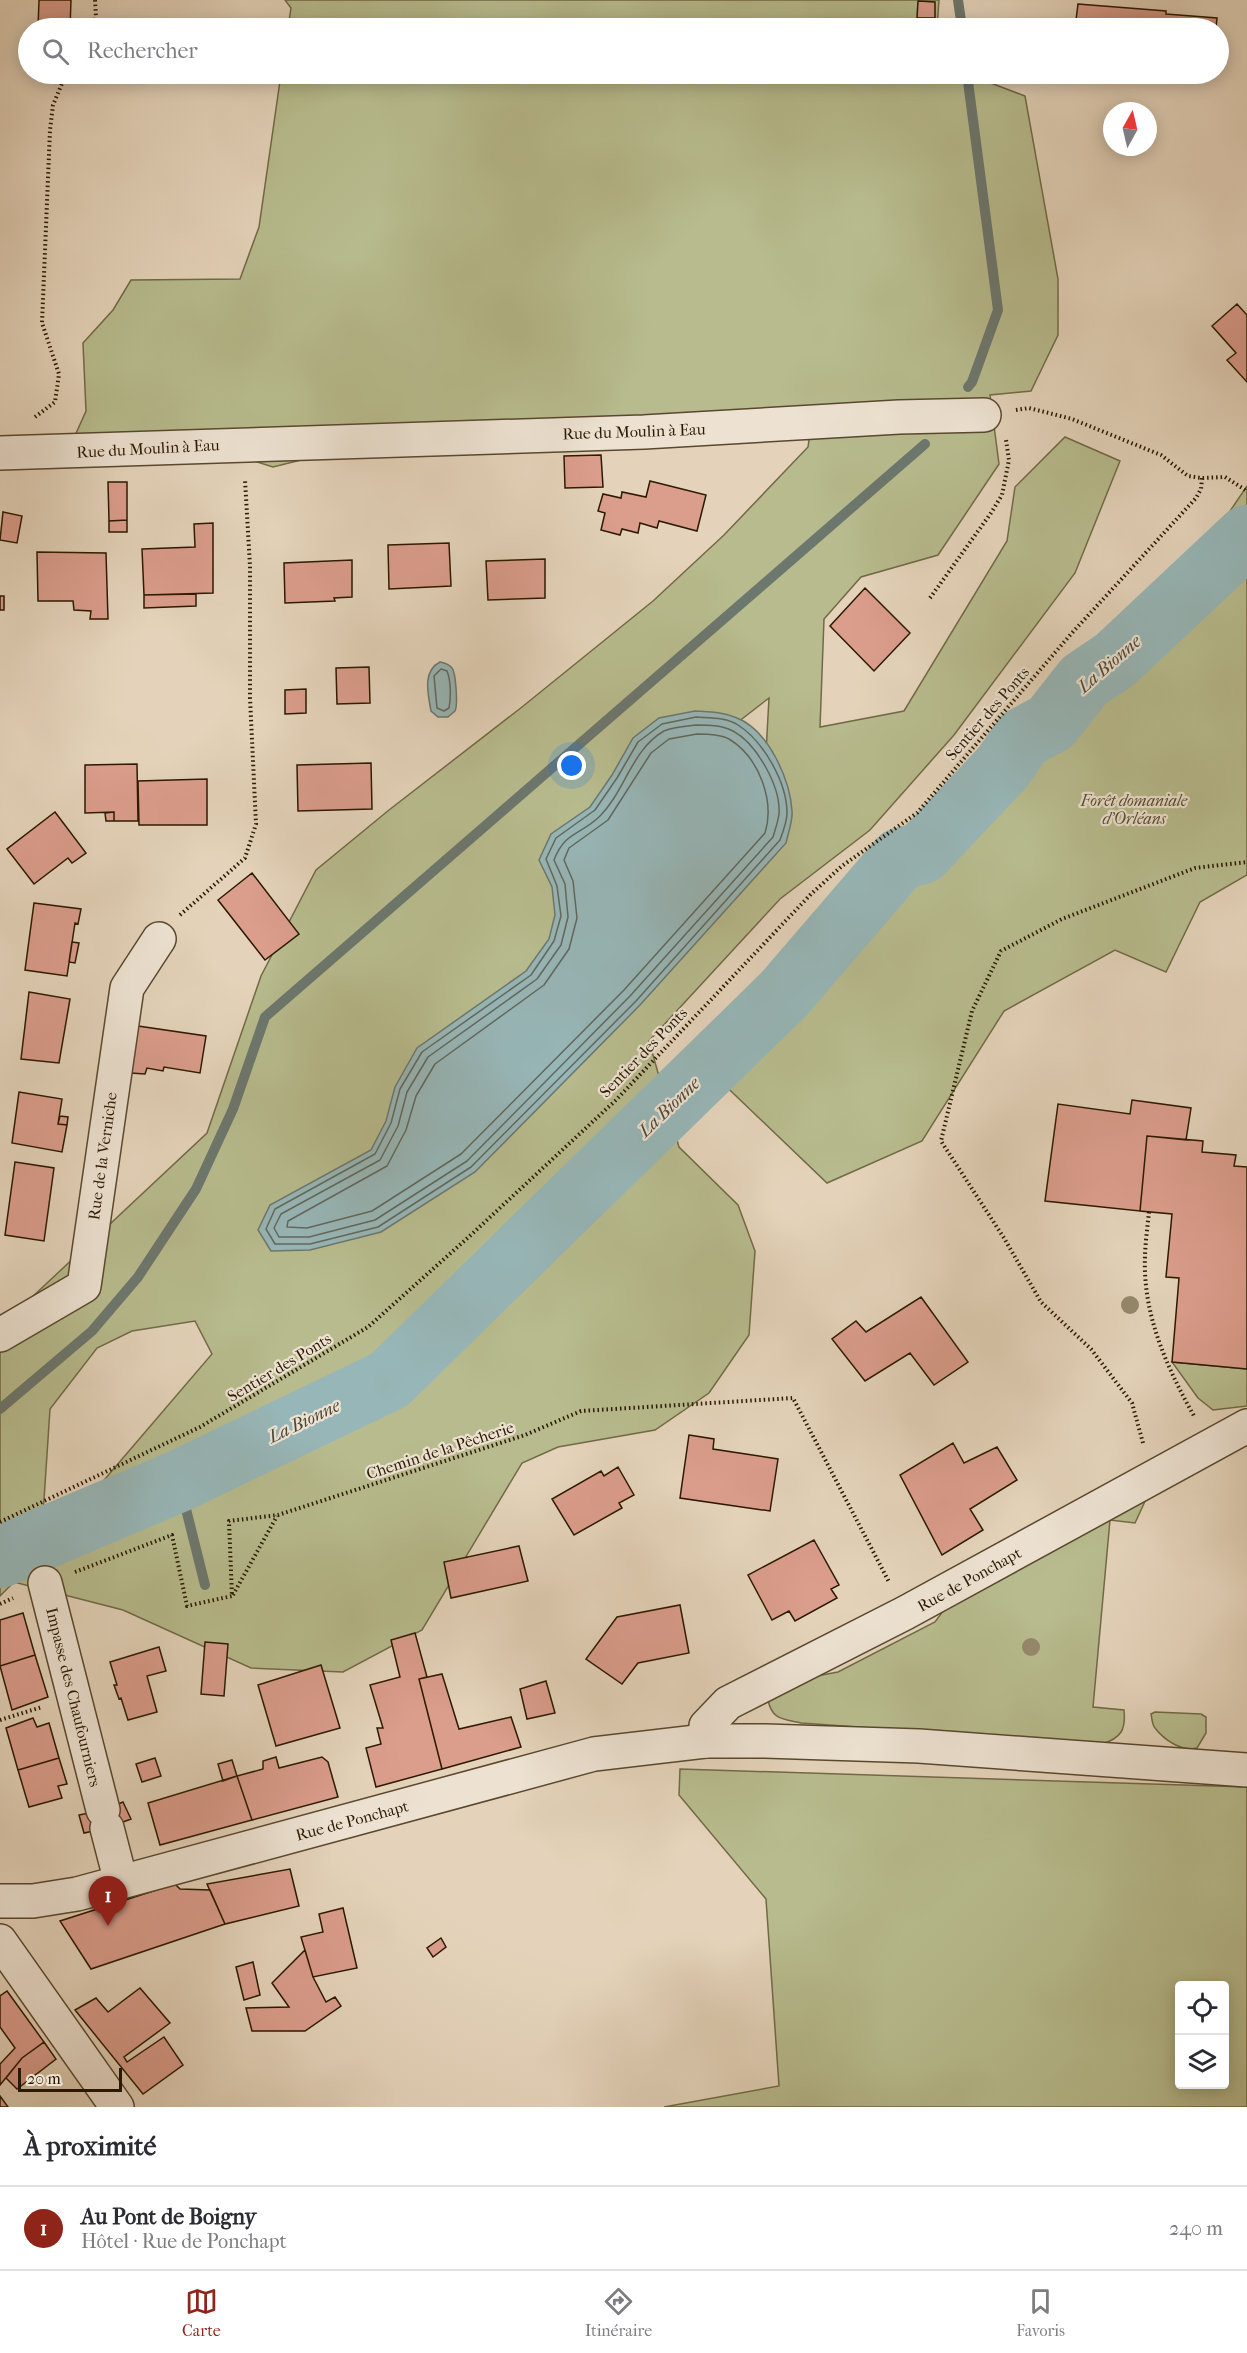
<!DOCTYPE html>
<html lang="fr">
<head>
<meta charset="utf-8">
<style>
  :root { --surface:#fff; --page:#f2f2f3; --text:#2b2b33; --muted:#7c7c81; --line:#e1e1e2; --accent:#8f2418 }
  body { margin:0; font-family:"IM FELL French Canon",serif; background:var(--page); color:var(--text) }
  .controls { position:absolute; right:18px; bottom:18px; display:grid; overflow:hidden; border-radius:6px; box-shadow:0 3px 15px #0003 }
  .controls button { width:54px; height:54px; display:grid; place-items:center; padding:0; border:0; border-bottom:2px solid var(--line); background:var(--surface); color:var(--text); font:30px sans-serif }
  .compass { position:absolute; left:1103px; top:102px; width:54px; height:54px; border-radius:50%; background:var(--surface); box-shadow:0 3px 15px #0003; rotate:8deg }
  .scale { position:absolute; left:18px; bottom:15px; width:104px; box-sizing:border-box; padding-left:6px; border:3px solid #2b1900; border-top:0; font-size:16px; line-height:21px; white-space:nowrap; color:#2b1900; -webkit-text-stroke:4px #ede2d2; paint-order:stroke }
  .you { position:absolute; left:572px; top:766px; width:21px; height:21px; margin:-15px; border:4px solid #fff; border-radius:50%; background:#1a73e8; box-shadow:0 0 0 9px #1a73e833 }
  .badge { display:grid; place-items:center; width:39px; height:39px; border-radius:50%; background:var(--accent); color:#fff; font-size:20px; font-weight:700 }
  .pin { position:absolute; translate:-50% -50px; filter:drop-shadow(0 2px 3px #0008) }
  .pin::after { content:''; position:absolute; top:32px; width:21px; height:18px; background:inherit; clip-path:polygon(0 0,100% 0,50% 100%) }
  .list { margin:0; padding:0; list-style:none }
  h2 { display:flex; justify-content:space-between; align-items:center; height:78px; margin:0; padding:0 24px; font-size:26px }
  h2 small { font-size:20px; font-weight:400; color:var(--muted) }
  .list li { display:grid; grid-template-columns:39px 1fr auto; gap:18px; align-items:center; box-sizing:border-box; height:84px; padding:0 24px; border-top:2px solid var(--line) }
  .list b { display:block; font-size:22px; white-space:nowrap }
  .list p { margin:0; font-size:20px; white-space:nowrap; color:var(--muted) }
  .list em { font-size:20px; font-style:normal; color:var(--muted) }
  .icon { flex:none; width:33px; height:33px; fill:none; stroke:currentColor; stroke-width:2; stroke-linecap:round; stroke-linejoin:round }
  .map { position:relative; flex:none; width:1247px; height:2107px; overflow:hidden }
  .search { position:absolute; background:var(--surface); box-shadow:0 3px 15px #0003; left:18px; right:18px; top:18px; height:66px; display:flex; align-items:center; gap:15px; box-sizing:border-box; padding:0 21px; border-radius:33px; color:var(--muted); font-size:22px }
  .sheet { height:162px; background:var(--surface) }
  nav { display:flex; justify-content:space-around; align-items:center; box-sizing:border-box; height:84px; border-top:2px solid var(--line); background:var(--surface); font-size:16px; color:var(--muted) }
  nav a { display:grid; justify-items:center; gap:3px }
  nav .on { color:var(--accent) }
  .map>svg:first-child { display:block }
</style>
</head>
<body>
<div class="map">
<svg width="1247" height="2107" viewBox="0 0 1247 2107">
  <rect width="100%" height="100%" fill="#e4d3ba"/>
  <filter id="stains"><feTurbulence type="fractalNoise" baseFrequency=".00333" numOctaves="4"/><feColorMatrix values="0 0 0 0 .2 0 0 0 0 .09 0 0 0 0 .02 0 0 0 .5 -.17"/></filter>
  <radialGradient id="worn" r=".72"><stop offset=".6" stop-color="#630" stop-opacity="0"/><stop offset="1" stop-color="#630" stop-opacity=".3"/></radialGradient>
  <path fill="#b7bb8d" stroke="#716a46" stroke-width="1.5" fill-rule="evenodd" d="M285,0H939L937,28H288L291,8Z
    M281,74H967L1025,96L1058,279V335L1031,391L990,395L999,464L938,555L861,577L824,619L820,727L904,711L1007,541L1015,487L1065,437L1120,461L1075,573L954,735L870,830L780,899L649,1041L679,1147L738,1205L755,1251L749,1335L709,1393L655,1430L558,1447L522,1463L422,1630L343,1672L251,1668L123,1610L14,1582L0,1596V1323L30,1299L207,1133L261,976L316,870L389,810L522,707L653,601L724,535L808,447L809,440L750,417L321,455L273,467L232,454L73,440L86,411L83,343L113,310L131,280L240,279L259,227ZM769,698L762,825L567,923L729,729ZM195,1321L212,1354L87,1500L43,1515L50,1409L97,1348L132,1331Z
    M1247,486V875L1200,902L1166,972L1115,950L1004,1011L922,1141L827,1183L687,1049L975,814L1161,613Z
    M1172,1362L1247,1369V1406L1213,1410L1198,1398Z
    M1147,1497L1135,1523L1110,1520L1093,1707L1124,1710C1126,1730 1121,1738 1102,1744L801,1723C783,1719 772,1720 768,1700L795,1680L838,1672L935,1622L952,1599Z
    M1155,1712L1201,1714L1206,1717V1733L1197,1748C1182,1752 1164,1740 1155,1728C1152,1725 1152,1718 1151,1714Z
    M680,1769L1247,1787V2107H664L779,2086L766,1899L679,1795ZM1180,1986H1224V2084H1180Z"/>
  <path fill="#97b6b7" stroke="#6c776e" stroke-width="1.5" d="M440,662C445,663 449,664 452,668C456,673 458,705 455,711C453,713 450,715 448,717H438L431,711C428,694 422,671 440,662Z
    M695,711C710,712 724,712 737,718C768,730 790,779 792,811C793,821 788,833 786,843L640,1005L475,1172L381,1232L310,1250L271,1251L258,1230L270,1205L371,1150L386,1121L395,1087L417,1048L526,971L549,939L555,915L552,887L539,860L551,834L590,807L612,775L633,738L659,718Z"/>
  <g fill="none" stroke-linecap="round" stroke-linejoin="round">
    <path stroke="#61685c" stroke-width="1.5" d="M441,669L447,671C451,681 451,697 449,708L444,711L437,708L434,676Z
      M696,717C709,718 726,717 738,725C763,741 787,782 787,813C787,821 783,832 780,840L636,1001L471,1167L378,1227L310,1244H275L266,1229L275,1209L375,1154L391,1123L400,1089L422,1052L531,975L554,941L561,916L557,886L546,859L556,838L595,810L617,778L638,742L662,724Z
      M696,725C708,725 722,725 733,731C757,744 781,787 779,814C778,822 775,830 773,837L630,996L467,1161L375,1220L309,1237H279L274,1228L281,1214L380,1160L398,1126L407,1092L428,1057L537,979L561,945L568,917L565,884L554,860C565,831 581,835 600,816C625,791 632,749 664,731C673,727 686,726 696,725Z
      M697,734C707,734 720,734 729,739C759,757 775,801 765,833L624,990L461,1154L372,1211L307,1228L287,1227L288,1221L387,1166L406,1130L416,1096L435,1064L544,985L569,949L577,918L573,881L564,860L569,848L608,820L651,753L669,739Z"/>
    <path stroke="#6c776e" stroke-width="10" d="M958,0L962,28
      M967,74L998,310L972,382L968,387
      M0,1409L92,1331L138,1277L196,1189L233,1109L265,1017L925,444
      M179,1481L205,1585"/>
    <path stroke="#97b6b7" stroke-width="62" d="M0,1557L179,1481L389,1380L784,994L900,859L922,853L1003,767L1023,738L1051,723L1084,681L1115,660L1247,536"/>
  </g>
  <path fill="#db9d8c" stroke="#2b1900" stroke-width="1.5" d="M39,0H71L70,28H38Z
    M918,1L935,2V18H917Z
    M1078,4L1166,11V14L1217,18L1216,28H1075Z
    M1237,304L1247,315V382L1227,360L1236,353L1212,326Z
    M601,455L603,487L565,488L564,456Z
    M650,481L706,495L697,531L659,521L657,528L640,523L638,533L622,529L620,535L601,530L605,513L598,511L603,494L621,498L622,492L646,497Z
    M108,482H127V520L109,521Z
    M3,512L22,516L17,543L0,540Z
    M127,520V532H109V521Z
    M213,523V593L144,595L142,549L195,547L194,524Z
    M449,543L451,586L389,589L388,545Z
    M37,552L106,553L108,619H90L91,611L74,610L73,601H38Z
    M545,559V598L488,600L486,561Z
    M352,560V597L334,598L335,601L285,603L284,563Z
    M865,588L910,633L874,671L830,626Z
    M196,594V606L144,608V595Z
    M0,596H4V610H0Z
    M369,667L370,703L337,704L336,668Z
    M306,689V713L285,714V690Z
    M371,763L372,809L298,811L297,765Z
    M137,764L138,821H114V812L85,813V765Z
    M207,779V825H139L138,781Z
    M55,812L86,853L72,863L68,858L34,884L7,849Z
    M114,812V821H106L105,813Z
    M252,873L299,934L265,960L218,900Z
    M34,903L81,909L78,924L75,923L67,976L25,970Z
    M72,942L79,943L75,963L69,962Z
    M29,992L70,999L59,1063L21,1059Z
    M138,1026L206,1036L200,1073L164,1067L163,1071L147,1068L145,1074L131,1073Z
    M19,1092L62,1099L58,1124L67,1125L62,1152L12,1143Z
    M1132,1100L1191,1108L1186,1140L1147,1136L1140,1211L1045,1201L1058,1104L1130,1114Z
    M60,1116L68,1117L67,1125L58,1124Z
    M1147,1136L1203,1141L1202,1152L1236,1155L1234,1166L1247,1167V1369L1172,1362L1179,1278L1166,1277L1172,1214L1140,1211Z
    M15,1162L54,1168L44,1241L5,1235Z
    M921,1297L968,1362L934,1385L910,1353L865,1381L832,1339L856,1321L866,1332Z
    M689,1435L714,1439L713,1449L778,1459L770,1511L680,1498Z
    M953,1443L964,1463L997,1447L1017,1480L970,1509L983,1530L942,1555L900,1475Z
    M618,1467L634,1495L619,1503L622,1508L574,1535L552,1499L601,1471L604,1476Z
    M814,1540L839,1585L831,1589L837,1598L795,1621L789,1611L772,1620L748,1575Z
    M519,1546L528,1581L451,1598L444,1562Z
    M680,1605L689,1653L638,1663L622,1684L586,1659L617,1617Z
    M23,1613L35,1655L0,1666V1620Z
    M415,1633L427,1677L419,1679L442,1769L376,1787L366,1748L381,1744L377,1728H383L370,1685L400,1677L391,1640Z
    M205,1642L228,1644L224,1696L201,1694Z
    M159,1647L166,1671L147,1676L157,1712L128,1720L121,1698L119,1699L114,1685H117L110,1662Z
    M35,1655L48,1697L12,1710L0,1666Z
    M321,1665L340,1728L276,1746L258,1685Z
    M442,1674L459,1729L511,1717L521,1747L442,1769L419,1679Z
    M546,1681L555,1713L527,1719L520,1689Z
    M33,1718L37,1727L49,1723L59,1758L18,1770L6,1728Z
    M276,1757L279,1768L322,1757L328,1762L338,1797L252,1820L237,1776L263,1769V1761Z
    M59,1758L67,1784L58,1786L62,1798L29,1807L18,1770Z
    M155,1758L161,1776L142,1782L136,1764Z
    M232,1760L237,1776L223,1781L218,1764Z
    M237,1776L252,1820L160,1845L148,1803Z
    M123,1802L131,1819L107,1828L84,1833L79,1815L103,1810Z
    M290,1869L299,1906L225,1924L207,1884Z
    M175,1884L180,1889L210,1890L225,1924L91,1969L60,1921Z
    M343,1908L357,1968L313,1977L301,1937L323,1932L319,1914Z
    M441,1938L446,1947L433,1957L427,1948Z
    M305,1950L313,1977L326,2002L335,1997L341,2006L305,2031H252L246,2008L289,2007L272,1983Z
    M253,1962L260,1995L244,2000L236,1967Z
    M140,1988L170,2023L124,2057L127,2062L164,2037L183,2065L143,2094L75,2010L96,1998L108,2012Z
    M7,1991L44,2042L22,2058L0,2085V2064L15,2048L0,2027V1996Z
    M44,2042L56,2059L17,2089L6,2078L22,2058Z
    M0,2096L8,2107H0Z"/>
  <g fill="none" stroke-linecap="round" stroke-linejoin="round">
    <defs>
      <path id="minor" d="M0,453L644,432L899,417L984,415
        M0,1335L84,1286L127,988L159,939
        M45,1583L103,1810
        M705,1741L706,1726L728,1703L905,1613L1247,1426
        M107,1828L121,1882"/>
      <path id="tertiary" d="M0,1901H33L77,1894L594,1754L705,1741H765L919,1746L1247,1770
        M0,1941L117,2107"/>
    </defs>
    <use href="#minor" stroke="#59482e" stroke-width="36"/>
    <use href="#tertiary" stroke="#59482e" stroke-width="36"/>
    <path stroke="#2b1900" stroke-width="4" stroke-dasharray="1.5 3" stroke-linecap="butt" d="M92,28L96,17L95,0
      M1016,410L1029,408L1072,419L1161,455L1188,476L1202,478L1225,477L1247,491
      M35,417L55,402L59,374L42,323L50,130L53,105L66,74
      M930,598L991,513L1002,495L1009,460L1006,440
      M180,915L245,858L256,824L250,698V566L245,480
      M1149,1212C1147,1231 1144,1252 1145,1272C1147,1324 1169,1371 1194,1416
      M1143,1443L1132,1403L1091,1349L1041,1302L1004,1238L941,1141L972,1011L1001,951L1062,919L1195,868L1247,862
      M0,1522L200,1427L368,1327L473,1233L616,1100L811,894L842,866L917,813L1071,634L1196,498L1201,489L1202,478
      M75,1572L172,1535L187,1606L232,1596L229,1521L278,1515L525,1435L581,1411L793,1398L889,1582
      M233,1595L277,1516
      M0,1604L13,1598
      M0,1720L42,1707"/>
    <use href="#minor" stroke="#ede2d2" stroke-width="33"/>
    <use href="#tertiary" stroke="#ede2d2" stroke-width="33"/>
  </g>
  <g fill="#95886b">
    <circle cx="1130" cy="1305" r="9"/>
    <circle cx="1031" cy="1647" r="9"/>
  </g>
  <g text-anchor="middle" stroke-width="4.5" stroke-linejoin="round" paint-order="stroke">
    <g font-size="16" fill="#2b1900" stroke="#ede2d2">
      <text transform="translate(634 431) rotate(-2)" y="6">Rue du Moulin à Eau</text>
      <text transform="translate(148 448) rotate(-3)" y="6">Rue du Moulin à Eau</text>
      <text transform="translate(987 713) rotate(-49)" y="6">Sentier des Ponts</text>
      <text transform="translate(643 1052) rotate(-46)" y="6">Sentier des Ponts</text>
      <text transform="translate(102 1156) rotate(-82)" y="6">Rue de la Verniche</text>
      <text transform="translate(279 1367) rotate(-31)" y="6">Sentier des Ponts</text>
      <text transform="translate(440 1450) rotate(-18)" y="6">Chemin de la Pêcherie</text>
      <text transform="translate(969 1579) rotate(-29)" y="6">Rue de Ponchapt</text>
      <text transform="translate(74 1697) rotate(76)" y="6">Impasse des Chaufourniers</text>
      <text transform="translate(352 1820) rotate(-15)" y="6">Rue de Ponchapt</text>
    </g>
    <g font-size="16" font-style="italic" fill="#554a2a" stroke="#ede2d2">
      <text x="1134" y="806">Forêt domaniale<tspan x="1134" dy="18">d'Orléans</tspan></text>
    </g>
    <g font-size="18" font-style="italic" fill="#4b4837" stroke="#ede2d2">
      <text transform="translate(1109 664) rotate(-41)" y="6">La Bionne</text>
      <text transform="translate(669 1107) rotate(-44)" y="6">La Bionne</text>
      <text transform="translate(304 1421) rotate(-26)" y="6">La Bionne</text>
    </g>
  </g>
  <rect width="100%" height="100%" filter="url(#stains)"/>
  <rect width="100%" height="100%" fill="url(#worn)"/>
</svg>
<div class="controls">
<button><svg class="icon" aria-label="locate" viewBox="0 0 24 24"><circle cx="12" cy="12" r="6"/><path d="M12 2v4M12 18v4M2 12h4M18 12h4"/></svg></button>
<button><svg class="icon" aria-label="layers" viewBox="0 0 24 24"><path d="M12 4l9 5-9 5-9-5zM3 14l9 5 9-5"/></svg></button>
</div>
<svg class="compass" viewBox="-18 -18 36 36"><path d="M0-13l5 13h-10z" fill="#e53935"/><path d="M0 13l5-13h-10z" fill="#7c7c81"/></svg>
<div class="scale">20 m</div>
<div class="you"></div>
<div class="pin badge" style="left:108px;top:1926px">1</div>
<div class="search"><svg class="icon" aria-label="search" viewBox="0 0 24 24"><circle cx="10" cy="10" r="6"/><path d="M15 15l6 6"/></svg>Rechercher</div>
</div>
<section class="sheet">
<h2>À proximité<small></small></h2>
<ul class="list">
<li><span class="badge">1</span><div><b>Au Pont de Boigny</b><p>Hôtel · Rue de Ponchapt</p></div><em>240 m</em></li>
</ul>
</section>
<nav>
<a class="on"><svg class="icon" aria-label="map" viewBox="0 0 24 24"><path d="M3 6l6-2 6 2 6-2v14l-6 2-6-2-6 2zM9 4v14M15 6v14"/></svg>Carte</a>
<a><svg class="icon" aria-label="directions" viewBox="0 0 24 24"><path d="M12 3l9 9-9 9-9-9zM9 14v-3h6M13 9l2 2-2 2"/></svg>Itinéraire</a>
<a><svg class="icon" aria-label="saved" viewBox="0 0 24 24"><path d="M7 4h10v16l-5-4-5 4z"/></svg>Favoris</a>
</nav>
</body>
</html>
